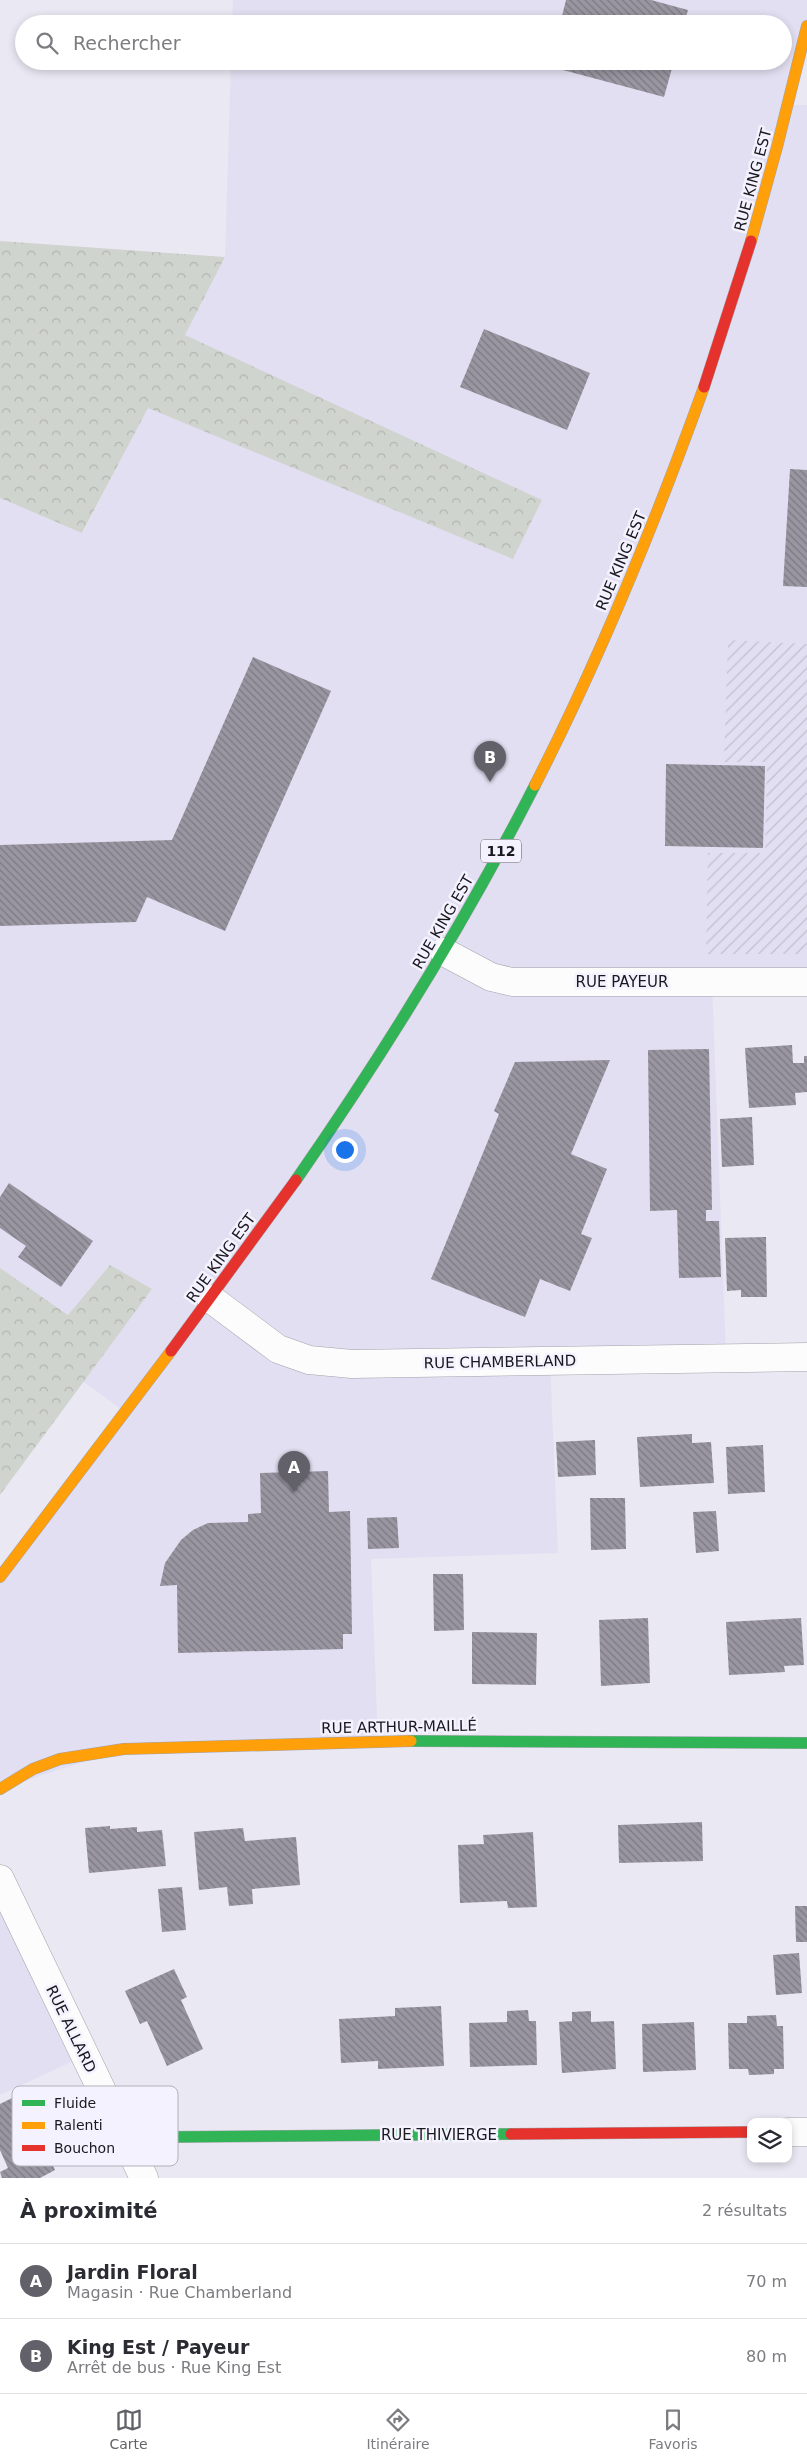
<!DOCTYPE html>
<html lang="fr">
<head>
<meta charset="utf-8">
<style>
  :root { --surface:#fff; --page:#f2f2f3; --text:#2b2b33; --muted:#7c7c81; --line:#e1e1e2; --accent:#626169 }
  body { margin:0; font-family:"DejaVu Sans",sans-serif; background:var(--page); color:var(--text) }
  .controls { position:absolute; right:15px; bottom:15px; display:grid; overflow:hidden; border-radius:10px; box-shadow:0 2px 8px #0003 }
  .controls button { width:45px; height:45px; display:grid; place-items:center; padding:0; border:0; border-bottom:1px solid var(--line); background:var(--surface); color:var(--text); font:25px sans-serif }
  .you { position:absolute; left:344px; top:1149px; width:18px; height:18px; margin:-12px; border:4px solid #fff; border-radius:50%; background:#1a73e8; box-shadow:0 0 0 8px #1a73e833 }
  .badge { display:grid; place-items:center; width:32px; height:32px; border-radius:50%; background:var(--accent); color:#fff; font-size:16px; font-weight:700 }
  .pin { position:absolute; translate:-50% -41px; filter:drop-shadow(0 1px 2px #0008) }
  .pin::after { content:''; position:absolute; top:26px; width:18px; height:15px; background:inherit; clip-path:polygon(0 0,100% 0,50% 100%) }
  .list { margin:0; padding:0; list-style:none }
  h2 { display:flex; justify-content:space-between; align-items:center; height:65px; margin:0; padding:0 20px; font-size:21px }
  h2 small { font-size:16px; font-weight:400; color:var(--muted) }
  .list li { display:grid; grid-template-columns:32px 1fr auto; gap:15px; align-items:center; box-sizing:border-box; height:75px; padding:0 20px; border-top:1px solid var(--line) }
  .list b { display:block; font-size:19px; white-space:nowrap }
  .list p { margin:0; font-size:16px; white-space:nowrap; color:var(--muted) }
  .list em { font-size:16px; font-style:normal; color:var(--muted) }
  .icon { flex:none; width:28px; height:28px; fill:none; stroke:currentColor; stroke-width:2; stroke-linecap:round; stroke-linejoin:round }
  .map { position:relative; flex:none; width:807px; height:2178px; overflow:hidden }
  .search { position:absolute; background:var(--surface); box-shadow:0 2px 8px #0003; left:15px; right:15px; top:15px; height:55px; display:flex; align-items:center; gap:12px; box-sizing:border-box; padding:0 18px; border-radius:28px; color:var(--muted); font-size:19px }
  .sheet { height:215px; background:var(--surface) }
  nav { display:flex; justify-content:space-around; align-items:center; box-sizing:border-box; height:70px; border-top:1px solid var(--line); background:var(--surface); font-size:14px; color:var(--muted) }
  nav a { display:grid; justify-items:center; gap:2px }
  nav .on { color:var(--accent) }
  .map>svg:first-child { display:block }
</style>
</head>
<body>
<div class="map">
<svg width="807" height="2178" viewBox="0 0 807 2178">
  <defs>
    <pattern id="industrial-furrows" width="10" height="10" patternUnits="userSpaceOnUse" patternTransform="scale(1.25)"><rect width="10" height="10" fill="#e2dff2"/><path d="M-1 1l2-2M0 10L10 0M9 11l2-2" fill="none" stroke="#c1bfcf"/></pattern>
    <pattern id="forest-crowns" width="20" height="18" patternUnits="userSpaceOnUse" patternTransform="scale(1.25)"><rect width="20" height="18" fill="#d0d4ce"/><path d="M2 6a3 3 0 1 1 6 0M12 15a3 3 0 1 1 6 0" fill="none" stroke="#b2b5b0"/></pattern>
    <pattern id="building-back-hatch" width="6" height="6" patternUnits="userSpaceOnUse" patternTransform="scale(1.25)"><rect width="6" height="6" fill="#9996a1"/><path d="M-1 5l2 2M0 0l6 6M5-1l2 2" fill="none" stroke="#7c7983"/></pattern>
  </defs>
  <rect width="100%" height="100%" fill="#eae8f3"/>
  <path fill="#e2dff2" d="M233,0H807V26L789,105H807V982H712L726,1357L550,1361L558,1553L371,1559L378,1741L123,1749L0,1789V1577L125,1412L0,1321V498L83,533L225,257L231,61H783V24H232Z
    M0,1879L84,2056L0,2095Z"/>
  <path fill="url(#industrial-furrows)" d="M728,640L807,644V954H706L708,853H765L767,762H724Z"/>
  <path fill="url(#forest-crowns)" d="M0,241L225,257L185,335L542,500L513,559L148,408L82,533L0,498Z
    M110,1265L152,1289L0,1495V1268L68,1315Z"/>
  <path fill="url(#building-back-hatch)" d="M566,0H651L688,10L684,24H560Z
    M550,61H674L664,97L548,66Z
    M484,329L590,373L567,430L460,387Z
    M790,469L807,470V587L783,586Z
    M253,657L331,691L225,931L147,897L136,922L0,926V845L172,840Z
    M666,764L765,766L763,848L665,846Z
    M792,1045L793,1063H804V1056H807V1092L795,1093L796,1105L749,1108L745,1048Z
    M709,1049L712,1210H706V1221H719L721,1277L679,1278L677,1210L650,1211L648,1050Z
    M610,1060L571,1154L607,1169L581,1234L592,1238L570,1291L540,1279L525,1317L431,1279L499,1114L494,1111L515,1062Z
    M752,1117L754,1165L722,1167L720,1119Z
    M9,1183L93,1241L61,1287L18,1257L26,1246L0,1228V1197Z
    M766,1237L767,1297H741V1290L727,1291L725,1238Z
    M692,1434V1443L711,1442L714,1483L640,1487L637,1437Z
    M595,1440L596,1475L558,1477L556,1442Z
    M763,1445L765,1492L728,1494L726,1447Z
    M328,1471L329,1512L350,1511L352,1634H343V1649L178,1653L177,1585L160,1586L165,1563L181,1540L193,1530L208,1523L248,1522V1514L261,1513L260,1473Z
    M590,1498H625L626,1549L591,1550Z
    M716,1511L719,1551L696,1553L693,1512Z
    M397,1517L399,1548L368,1549L367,1518Z
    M433,1574H463L464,1630L434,1631Z
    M648,1618L650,1683L601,1686L599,1620Z
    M801,1618L804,1665L784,1666L785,1672L729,1675L726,1622Z
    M472,1632L537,1633L536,1685L472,1684Z
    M702,1822L703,1861L619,1863L618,1825Z
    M110,1826V1829L137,1827V1832L162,1830L166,1866L89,1873L85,1828Z
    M243,1828L245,1841L296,1837L300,1885L252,1889L253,1904L229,1906L227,1887L199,1890L194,1832Z
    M533,1832L537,1907L508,1908L507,1901L460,1903L458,1845L484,1844L483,1835Z
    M182,1887L186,1930L162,1932L158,1889Z
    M795,1906H807V1942H796Z
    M799,1953L802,1993L776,1995L773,1955Z
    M174,1969L187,1997L181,2000L203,2049L167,2066L147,2021L140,2024L125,1991Z
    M441,2006L444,2066L378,2069V2061L341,2063L339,2019L395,2016V2008Z
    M528,2010L529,2021H536L537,2065L470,2067L469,2023L507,2022V2011Z
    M591,2011V2022L614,2021L616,2069L562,2073L559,2022L572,2021V2012Z
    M776,2015L777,2026H783L784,2069H774V2074L749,2075L748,2069H729L728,2023H747V2016Z
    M694,2022L696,2070L643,2072L642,2024Z
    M24,2092L51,2145L44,2147L55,2170L40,2178H2L0,2172L8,2168L0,2150V2104Z"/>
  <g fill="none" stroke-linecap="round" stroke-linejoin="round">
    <defs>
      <path id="street" d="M444,952L491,977L512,982H807
        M211,1299L278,1349L309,1360L352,1364L807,1357
        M0,1879L144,2178
        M788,2132H807"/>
      <path id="fast" d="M296,1180C384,1053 465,923 535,785
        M411,1741L807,1743
        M130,2151L165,2137L511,2134"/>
      <path id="slow" d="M751,241L777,147L807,26
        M535,785C601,656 655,523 704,387
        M0,1577L171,1351
        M0,1789L33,1769L60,1759L124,1749L411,1741"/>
      <path id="jam" d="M704,387L751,241
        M171,1351L296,1180
        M511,2134L751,2132"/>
    </defs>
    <use href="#street" stroke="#a3a2aa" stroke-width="29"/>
    <use href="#fast" stroke="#a3a2aa" stroke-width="12"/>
    <use href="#slow" stroke="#a3a2aa" stroke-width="12"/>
    <use href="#jam" stroke="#a3a2aa" stroke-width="12"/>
    <use href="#street" stroke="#fcfcfd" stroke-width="28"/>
    <use href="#fast" stroke="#30b455" stroke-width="11"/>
    <use href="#slow" stroke="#ff9f0a" stroke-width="11"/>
    <use href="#jam" stroke="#e5322d" stroke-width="11"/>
  </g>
  <g text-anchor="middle" stroke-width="5" stroke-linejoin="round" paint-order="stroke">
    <rect fill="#f4f2fe" stroke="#5b5961" stroke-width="1" x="481" y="839.5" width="40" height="23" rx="4"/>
    <g font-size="14" font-weight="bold" fill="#19181e">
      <text x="501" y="856">112</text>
    </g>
    <g font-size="15" fill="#19181e" stroke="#f4f2fe">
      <text transform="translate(753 180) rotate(-75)" y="5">RUE KING EST</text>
      <text transform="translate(621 561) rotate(-67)" y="5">RUE KING EST</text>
      <text transform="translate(443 922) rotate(-60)" y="5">RUE KING EST</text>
      <text x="622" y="987">RUE PAYEUR</text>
      <text transform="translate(221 1258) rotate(-54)" y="5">RUE KING EST</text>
      <text transform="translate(500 1362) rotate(-1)" y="5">RUE CHAMBERLAND</text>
      <text transform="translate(399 1727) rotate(-1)" y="5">RUE ARTHUR-MAILLÉ</text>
      <text transform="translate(71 2029) rotate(64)" y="5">RUE ALLARD</text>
      <text x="439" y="2140">RUE THIVIERGE</text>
    </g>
  </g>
  <rect x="12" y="2086" width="166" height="80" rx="8" fill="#f4f2fe" stroke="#b2b1bb" stroke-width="1"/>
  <rect x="22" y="2100" width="23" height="6" fill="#30b455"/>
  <rect x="22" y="2122" width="23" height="7" fill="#ff9f0a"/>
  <rect x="22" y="2145" width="23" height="6" fill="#e5322d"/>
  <g font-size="14" fill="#19181e">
    <text x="54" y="2108">Fluide</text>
    <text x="54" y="2130">Ralenti</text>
    <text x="54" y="2153">Bouchon</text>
  </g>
</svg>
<div class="controls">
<button><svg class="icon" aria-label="layers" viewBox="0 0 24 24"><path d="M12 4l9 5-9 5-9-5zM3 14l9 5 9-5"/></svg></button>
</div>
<div class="you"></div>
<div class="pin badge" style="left:294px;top:1492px">A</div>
<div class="pin badge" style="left:490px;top:782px">B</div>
<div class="search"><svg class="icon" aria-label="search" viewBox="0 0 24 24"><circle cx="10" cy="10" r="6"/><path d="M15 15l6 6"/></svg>Rechercher</div>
</div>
<section class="sheet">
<h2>À proximité<small>2 résultats</small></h2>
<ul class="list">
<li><span class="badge">A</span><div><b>Jardin Floral</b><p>Magasin · Rue Chamberland</p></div><em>70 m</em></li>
<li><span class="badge">B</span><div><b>King Est / Payeur</b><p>Arrêt de bus · Rue King Est</p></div><em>80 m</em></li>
</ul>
</section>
<nav>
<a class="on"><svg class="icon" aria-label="map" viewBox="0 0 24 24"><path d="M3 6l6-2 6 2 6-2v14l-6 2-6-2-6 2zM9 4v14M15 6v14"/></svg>Carte</a>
<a><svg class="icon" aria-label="directions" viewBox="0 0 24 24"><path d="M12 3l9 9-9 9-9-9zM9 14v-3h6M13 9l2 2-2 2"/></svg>Itinéraire</a>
<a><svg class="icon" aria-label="saved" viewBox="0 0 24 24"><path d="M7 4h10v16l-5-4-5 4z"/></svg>Favoris</a>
</nav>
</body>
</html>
